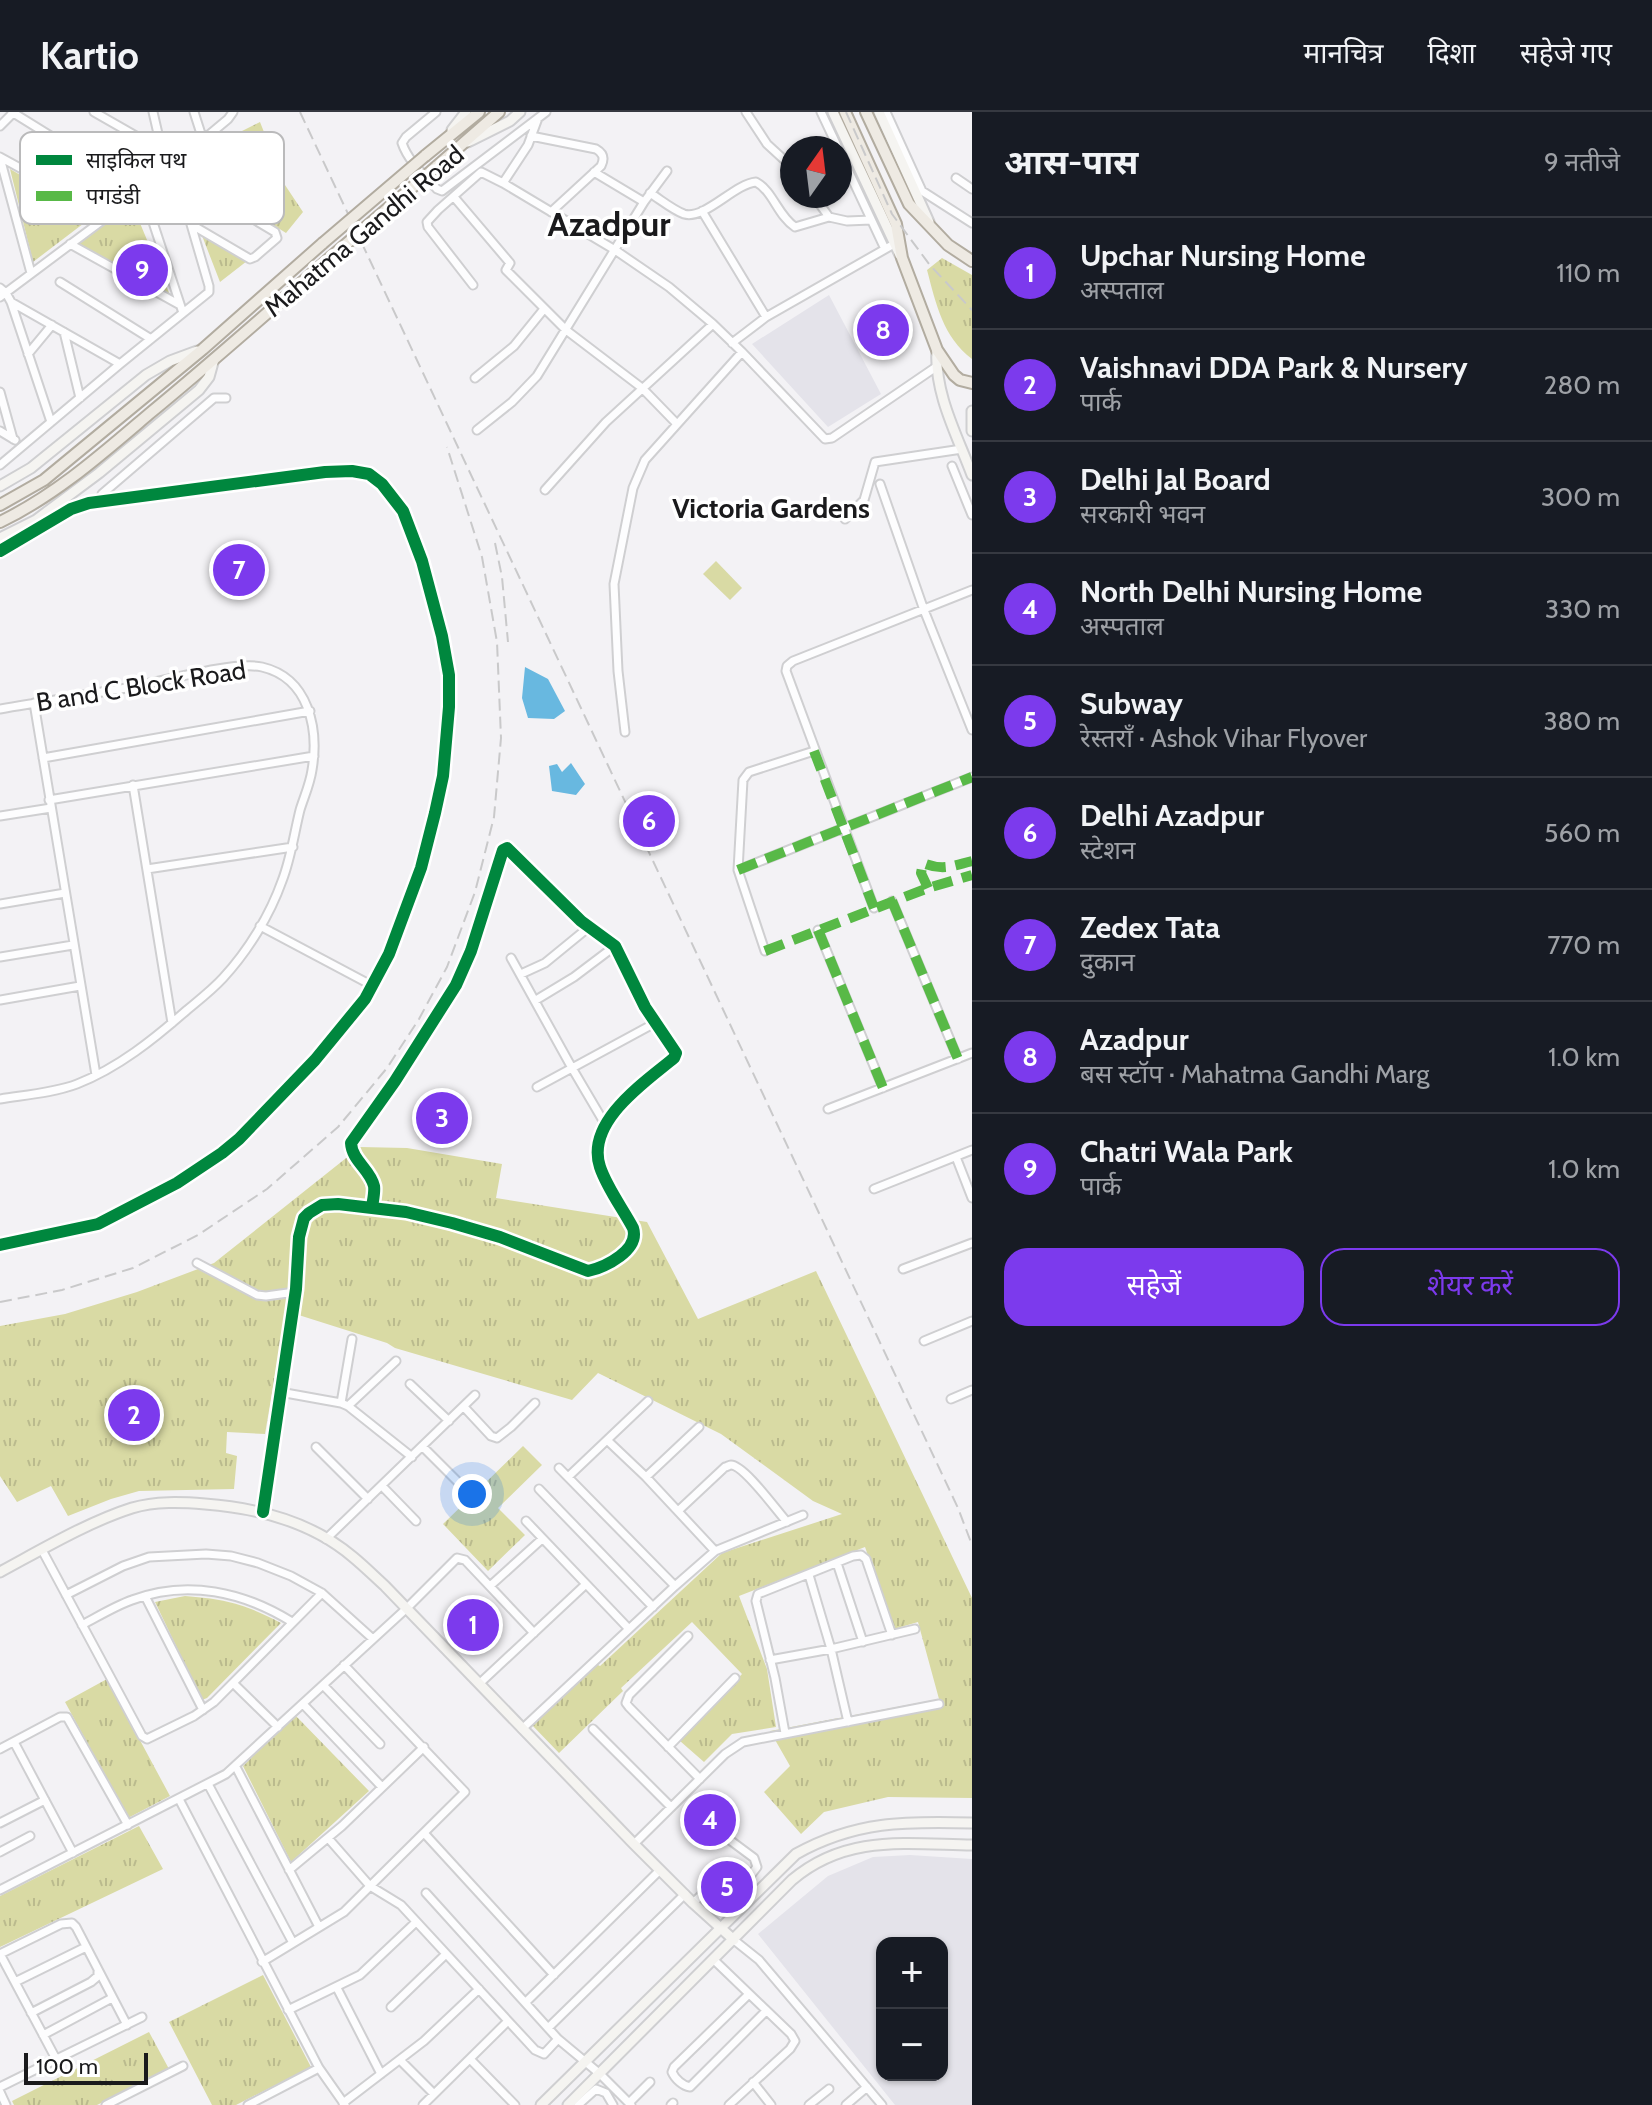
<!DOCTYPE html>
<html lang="hi">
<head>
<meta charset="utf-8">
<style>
  :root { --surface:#171b24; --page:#242831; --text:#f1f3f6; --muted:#9ea1a6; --line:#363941; --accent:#7c3aed }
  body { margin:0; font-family:Cabin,"Noto Sans Devanagari",sans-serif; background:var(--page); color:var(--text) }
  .controls { position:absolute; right:24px; bottom:24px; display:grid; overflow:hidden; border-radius:16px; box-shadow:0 2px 6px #0004 }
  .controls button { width:72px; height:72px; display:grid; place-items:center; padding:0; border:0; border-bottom:2px solid var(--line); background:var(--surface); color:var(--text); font:40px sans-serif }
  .compass { position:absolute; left:780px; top:24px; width:72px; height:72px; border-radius:50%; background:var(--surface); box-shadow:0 2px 6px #0004; rotate:14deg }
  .scale { position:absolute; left:24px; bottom:20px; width:124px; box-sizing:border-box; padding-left:8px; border:4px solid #1a1a1c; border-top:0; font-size:22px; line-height:28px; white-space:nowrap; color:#1a1a1c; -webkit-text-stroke:6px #fff; paint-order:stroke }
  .you { position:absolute; left:472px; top:1382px; width:28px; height:28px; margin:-20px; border:6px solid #fff; border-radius:50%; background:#1a73e8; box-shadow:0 0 0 12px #1a73e833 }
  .badge { display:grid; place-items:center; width:52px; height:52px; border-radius:50%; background:var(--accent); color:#fff; font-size:26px; font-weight:700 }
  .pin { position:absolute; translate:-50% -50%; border:4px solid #fff; box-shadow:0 2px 8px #0006 }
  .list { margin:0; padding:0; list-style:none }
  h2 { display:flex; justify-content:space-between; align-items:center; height:104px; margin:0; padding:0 32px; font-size:34px }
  h2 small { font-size:26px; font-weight:400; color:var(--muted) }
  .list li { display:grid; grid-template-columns:52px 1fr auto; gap:24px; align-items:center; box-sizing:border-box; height:112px; padding:0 32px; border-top:2px solid var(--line) }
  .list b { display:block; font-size:30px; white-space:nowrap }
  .list p { margin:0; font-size:26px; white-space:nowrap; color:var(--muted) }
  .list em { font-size:26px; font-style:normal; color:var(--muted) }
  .actions { display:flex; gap:16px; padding:24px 32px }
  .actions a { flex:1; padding:18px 0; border:2px solid var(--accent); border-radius:24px; text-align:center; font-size:28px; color:var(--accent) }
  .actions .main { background:var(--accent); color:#fff }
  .map { position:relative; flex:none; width:972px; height:1993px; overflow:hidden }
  header { display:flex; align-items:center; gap:48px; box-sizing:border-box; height:112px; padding:0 40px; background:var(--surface); border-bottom:2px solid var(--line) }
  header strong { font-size:38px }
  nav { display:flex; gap:44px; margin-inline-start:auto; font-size:28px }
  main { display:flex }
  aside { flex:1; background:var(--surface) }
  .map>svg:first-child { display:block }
</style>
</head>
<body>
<header>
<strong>Kartio</strong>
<nav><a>मानचित्र</a><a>दिशा</a><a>सहेजे गए</a></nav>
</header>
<main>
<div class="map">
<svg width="972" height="1993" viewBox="0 0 972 1993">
  <defs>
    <pattern id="grass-tufts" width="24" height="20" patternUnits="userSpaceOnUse" patternTransform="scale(2)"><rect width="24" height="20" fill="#d9daa4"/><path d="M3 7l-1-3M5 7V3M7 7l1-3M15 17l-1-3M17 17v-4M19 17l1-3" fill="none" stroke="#baba8d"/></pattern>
  </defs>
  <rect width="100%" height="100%" fill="#f3f2f5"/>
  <path fill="#e4e3ea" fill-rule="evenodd" d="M829,183L881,282L828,315L752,232Z
    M910,1743L972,1747V1993H895L758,1822L828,1764L873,1745ZM942,1831V1963H882V1831Z"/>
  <path fill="url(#grass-tufts)" d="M260,10L285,73L303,100L286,121L259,104L285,73L218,31Z
    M10,57L92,105L33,150Z
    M132,92L170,183L79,132Z
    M201,121L247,149L220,170Z
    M942,146L972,163V247C943,225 936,192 927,158Z
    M360,1035L407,1036L502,1052L496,1086L647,1110L698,1207L816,1159L972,1486V1686L888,1685L824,1700L801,1722L764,1680L790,1654L770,1619L939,1587L918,1510L894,1517L865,1435L739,1484L767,1557L776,1615L732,1622L704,1650L680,1629L742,1562L692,1510L621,1576L623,1579L559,1641L532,1613L596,1552L600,1554L722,1441L842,1402L813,1389L721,1322L598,1261L572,1288L395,1236L387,1231L286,1199L265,1322L227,1320L226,1341L237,1344L234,1377L139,1379L111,1387L68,1404L51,1374L17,1390L0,1364V1214L65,1202L137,1180L214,1151Z
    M523,1334L542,1353L498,1396L525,1423L488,1459L443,1412Z
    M185,1484C225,1487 245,1492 281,1511L207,1586L202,1588L155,1490Z
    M107,1567L170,1684L128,1706L65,1590Z
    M295,1603L369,1679L291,1750L243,1654Z
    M139,1714L163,1757L0,1835V1784Z
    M263,1863L311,1955L236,1993H212L169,1910Z
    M149,1920L169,1957L97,1993H14L12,1989Z"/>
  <path fill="#d9daa4" d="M716,449L742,476L730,488L703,462Z"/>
  <path fill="#68b8e0" d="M525,555L548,567L565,599L554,607L528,606L522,586Z
    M571,651L585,672L576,683L552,679L549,654L557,652L562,660Z"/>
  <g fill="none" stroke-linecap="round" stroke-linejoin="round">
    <defs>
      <path id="street" d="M12,0L57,28L128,65L141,74L183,201
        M94,0L178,48
        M153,0L162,39L176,61L275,120L277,126L255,145L250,147L192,113
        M194,0L203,28L276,73L275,78L249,104
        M436,0L406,25L402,31C408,49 424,63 437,77L442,79L546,0
        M746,0L767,32L792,55
        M821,0L838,36
        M886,0L922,79L972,111
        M0,14L14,0
        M531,24L596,37C603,41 605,46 601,54L551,100
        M840,41L885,137
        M0,45L106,103
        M0,46L31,161
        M594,60L644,90
        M956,66L972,77
        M503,71L528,33L538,6
        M650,81C661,88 673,98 684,102C705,108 734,72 756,70C773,79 778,104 795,115L829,105
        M814,84L829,105L847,109L871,108
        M454,85L510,151L506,158L566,218L642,276L677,312
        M702,99L766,205
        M191,108L213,84
        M70,132L180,193
        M60,170L151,227
        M473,173L428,115L427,110L438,98L481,60L503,71L615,138L669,175L713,212L742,240L825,327L832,326L936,255
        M0,176L6,181L11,190L51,310
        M0,185L143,78L228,7L233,0
        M11,190L120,252
        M64,220L80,286
        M732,231L766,205L894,132
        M28,242L52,213
        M475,266L514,234L544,197
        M0,280L13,327
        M477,318L512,290L537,264L644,90L667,59
        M0,319L15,328
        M0,353L120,252L209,180V174L176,61
        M952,354L972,403
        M880,372L924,498L972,618
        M545,378L606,310L713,212
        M102,382L214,286H226
        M845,407L864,388L875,350L962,337
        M0,439L71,397L89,391L325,360L352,359L369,362L382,372L403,399L422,449L442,524L449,563V595L443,664L435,701L421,756L389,842L365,887L315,948L239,1027L222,1041L177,1071L98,1112L0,1133
        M34,591L96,963
        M0,597C46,589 92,582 137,574C167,568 235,549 262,555C309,566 319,617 312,658C310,672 304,685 300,698C294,722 291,746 282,769C270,803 248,839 223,866C212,878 199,888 187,898C154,927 118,956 77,972C53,981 25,983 0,987
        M625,620L618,559L614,472L633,376L645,348L742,240
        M43,646L310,599
        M133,673L172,911
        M49,688L314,644
        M0,704L51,696
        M147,757L293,735
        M738,758L972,665
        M892,789L958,947
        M0,792L65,781
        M874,796L786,559L787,554L793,549L972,478
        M260,814L373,874
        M818,818L883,976
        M765,839L738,758L743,668L749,660L814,639
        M0,845L73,833
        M511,846L572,956L605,1012
        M521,862L545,851L589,815
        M0,888L80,874
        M536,888L574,865L615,834
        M537,975L655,911
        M828,997L972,941
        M956,1045L972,1086
        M874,1077L972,1038
        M197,1151L257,1183L266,1184L295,1180
        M903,1157L972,1131
        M924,1229L972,1209
        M410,1272L449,1309
        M280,1280L341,1291L348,1294L412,1345
        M951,1287L972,1278
        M341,1291L352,1227
        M348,1294L396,1249
        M464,1295L491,1324L497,1326L511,1315L535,1291
        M607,1328L646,1365L715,1439
        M316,1335L368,1387
        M423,1335L465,1377
        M559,1356L675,1474
        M568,1365L648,1289
        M646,1365L699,1315
        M382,1374L416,1409
        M539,1377L653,1495
        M678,1399L725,1355C727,1355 729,1353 731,1353C744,1353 777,1399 787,1410
        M263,1400L296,1177L299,1125L304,1106L309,1101L322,1093L338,1092L406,1100L452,1111L500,1125L588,1159C606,1155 640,1138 633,1116C623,1097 607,1076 600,1055C585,1010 645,970 674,946L676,941L645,895L615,834L581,809L507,736L503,738L471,839L456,873L395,969L351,1031C352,1049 370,1057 374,1074C375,1080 373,1088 372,1095
        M526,1409L629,1517
        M326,1427L475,1283
        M42,1438L142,1624L147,1627L194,1604L214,1590L322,1481
        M837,1451L863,1530
        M809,1463L831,1537L848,1610
        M490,1474L542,1427
        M66,1483L123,1454L149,1445L206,1442L231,1444L258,1451L291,1464L322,1481L373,1527
        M145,1484L203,1598
        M82,1513C99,1504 115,1494 132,1488C187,1467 244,1480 292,1510
        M688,1524L629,1583L626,1591L629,1595L700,1667
        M770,1548L831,1537L915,1517
        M233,1571L278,1615
        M479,1572L585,1473
        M323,1573L380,1632
        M303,1592L382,1675
        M522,1617L675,1474L715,1439L803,1403
        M593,1617L671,1695
        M785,1621L775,1566L756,1489L758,1482L853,1444L861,1443L866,1447L892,1523
        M14,1630L73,1741
        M668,1635L735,1566
        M0,1637L60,1605H67L128,1713
        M236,1655L319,1815
        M208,1672L293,1831
        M179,1687L319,1956L345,1993
        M0,1711L45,1688
        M424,1721L554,1863
        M328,1726L370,1774L401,1793L535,1938L544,1942L558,1927
        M634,1732L725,1642L743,1630L939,1592
        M0,1740L30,1724
        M289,1758L342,1714L424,1635
        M0,1778L226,1662L407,1496L457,1446L465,1448L534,1521
        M426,1781L558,1927L600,1962L631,1993
        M693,1791L723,1762L731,1763L739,1772H744L757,1755L754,1746L719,1720
        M734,1828L759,1848L882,1993
        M0,1842L61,1812L72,1811L76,1815L127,1913
        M0,1842L56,1947
        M714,1848L791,1922L795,1929L790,1937L729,1993
        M262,1850L344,1800L465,1680L344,1553
        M15,1870L86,1835
        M337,1876L381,1962
        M749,1882L674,1955L672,1960C675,1967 683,1974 690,1975L766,1899
        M526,1890L660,1758
        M391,1895L446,1842
        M288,1898L360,1863L416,1810
        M31,1901L91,1870L98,1864V1860
        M548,1916L685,1782
        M43,1923L112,1886
        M470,1947L515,1993
        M400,1948L434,1982
        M753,1970L771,1993
        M0,1975L142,1905
        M0,1980L6,1993
        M343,1991L424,1929L479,1877
        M629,1991L650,1970
        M106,1993L183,1954
        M248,1993L319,1956
        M423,1993L508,1909
        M578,1993L596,1977L606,1981L613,1993
        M671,1993L673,1991
        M809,1993L829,1977
        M846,1993L867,1975"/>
      <path id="secondary" d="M833,0L900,143
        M879,0L929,110
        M452,18L466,0
        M468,30L510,9L520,0
        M937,238C934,281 957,323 972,363
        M972,299V319
        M0,374L31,356L146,263L170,249L197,239
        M0,426L36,408L99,361L199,278L209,265L214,247
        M0,1460C41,1438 88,1410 132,1396C156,1389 181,1390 205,1392C258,1396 312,1410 353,1445C364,1454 374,1464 385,1474L634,1732L693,1791L734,1828
        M541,1993L796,1742C855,1709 906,1709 972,1711
        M568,1993L792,1768C846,1722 906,1732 972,1733"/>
      <path id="primary" d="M845,0L896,112L902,146L937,238L954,263L960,268L972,271
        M866,0L909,92L948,133L972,149
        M425,44L479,0
        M436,55L499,0
        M0,393L44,368L203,237L323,131
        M0,410C56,383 102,342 149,302C211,251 271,198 331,145"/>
    </defs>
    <use href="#street" stroke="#cfcfd1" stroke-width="11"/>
    <use href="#secondary" stroke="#cfcfd1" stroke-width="13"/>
    <use href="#primary" stroke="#b2aca0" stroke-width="14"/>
    <use href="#street" stroke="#fdfdfe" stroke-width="7"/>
    <use href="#secondary" stroke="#f5f4f1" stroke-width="9"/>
    <use href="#primary" stroke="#eeeae3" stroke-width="10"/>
    <path stroke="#c9c9ca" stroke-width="2" stroke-dasharray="12 6" stroke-linecap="butt" d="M300,0L958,1396L972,1433
      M846,0L892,102L929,152L972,198
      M495,431L502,465L508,530
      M0,1190L62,1178L133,1156L198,1123L267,1077L338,1015L387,956L419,907L447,855L475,780L494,705L501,626L497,530L482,445L447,335"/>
    <defs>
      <path id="primary-bridge" d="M323,131L425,44
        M331,145L436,55"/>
    </defs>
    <use href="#primary-bridge" stroke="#b2aca0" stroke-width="14" stroke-linecap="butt"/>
    <use href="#primary-bridge" stroke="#eeeae3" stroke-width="10"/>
    <path stroke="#58b947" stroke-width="10" stroke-dasharray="20 10" stroke-linecap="butt" d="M814,639L874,796
      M738,758L972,665
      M928,776L921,761L923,751C943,759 952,754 972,749
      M892,789L958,947
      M818,818L883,976
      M765,839L928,776L972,763"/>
    <defs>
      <path id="cycleway" d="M0,439L71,397L89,391L325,360L352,359L369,362L382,372L403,399L422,449L442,524L449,563V595L443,664L435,701L421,756L389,842L365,887L315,948L239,1027L222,1041L177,1071L98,1112L0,1133
        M263,1400L296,1177L299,1125L304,1106L309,1101L322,1093L338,1092L406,1100L452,1111L500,1125L588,1159C606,1155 640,1138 633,1116C623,1097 607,1076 600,1055C585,1010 645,970 674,946L676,941L645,895L615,834L581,809L507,736L503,738L471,839L456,873L395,969L351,1031C352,1049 370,1057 374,1074C375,1080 373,1088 372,1095"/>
    </defs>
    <use href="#cycleway" stroke="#fff" stroke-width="17"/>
    <use href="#cycleway" stroke="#00873e" stroke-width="12"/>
  </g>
  <g text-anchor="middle" stroke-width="7" stroke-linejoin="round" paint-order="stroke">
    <g font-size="26" fill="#1a1a1c" stroke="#fff">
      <text transform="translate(364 119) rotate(-40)" y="9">Mahatma Gandhi Road</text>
      <text transform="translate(141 574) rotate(-9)" y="9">B and C Block Road</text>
    </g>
    <g font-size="28" font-weight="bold" fill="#1a1a1c" stroke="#fff">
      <text x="771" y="406">Victoria Gardens</text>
    </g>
    <g font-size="34" font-weight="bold" fill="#1a1a1c" stroke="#fff">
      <text x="609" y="124">Azadpur</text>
    </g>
  </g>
  <rect x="20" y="20" width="264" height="92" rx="12" fill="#fff" stroke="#bababb" stroke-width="2"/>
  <rect x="36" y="43" width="36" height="10" fill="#00873e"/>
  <rect x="36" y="79" width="36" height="10" fill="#58b947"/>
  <g font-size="22" fill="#1a1a1c">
    <text x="86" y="56">साइकिल पथ</text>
    <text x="86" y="92">पगडंडी</text>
  </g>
</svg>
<div class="controls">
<button>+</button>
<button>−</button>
</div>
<svg class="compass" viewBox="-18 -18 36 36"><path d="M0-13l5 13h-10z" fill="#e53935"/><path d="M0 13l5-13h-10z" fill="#9ea1a6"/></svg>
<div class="scale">100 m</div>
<div class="you"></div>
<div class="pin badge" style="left:473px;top:1513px">1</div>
<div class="pin badge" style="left:134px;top:1303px">2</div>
<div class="pin badge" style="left:442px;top:1006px">3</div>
<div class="pin badge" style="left:710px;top:1708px">4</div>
<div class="pin badge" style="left:727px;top:1775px">5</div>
<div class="pin badge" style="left:649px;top:709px">6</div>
<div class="pin badge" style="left:239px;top:458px">7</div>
<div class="pin badge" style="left:883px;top:218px">8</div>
<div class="pin badge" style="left:142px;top:158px">9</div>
</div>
<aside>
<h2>आस-पास<small>9 नतीजे</small></h2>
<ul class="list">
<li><span class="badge">1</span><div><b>Upchar Nursing Home</b><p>अस्पताल</p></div><em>110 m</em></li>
<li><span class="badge">2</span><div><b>Vaishnavi DDA Park &amp; Nursery</b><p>पार्क</p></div><em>280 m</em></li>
<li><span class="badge">3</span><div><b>Delhi Jal Board</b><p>सरकारी भवन</p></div><em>300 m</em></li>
<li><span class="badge">4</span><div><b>North Delhi Nursing Home</b><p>अस्पताल</p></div><em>330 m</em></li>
<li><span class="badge">5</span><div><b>Subway</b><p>रेस्तराँ · Ashok Vihar Flyover</p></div><em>380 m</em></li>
<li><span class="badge">6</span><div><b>Delhi Azadpur</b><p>स्टेशन</p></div><em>560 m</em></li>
<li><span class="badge">7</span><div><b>Zedex Tata</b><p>दुकान</p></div><em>770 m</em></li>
<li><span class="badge">8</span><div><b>Azadpur</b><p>बस स्टॉप · Mahatma Gandhi Marg</p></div><em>1.0 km</em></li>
<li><span class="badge">9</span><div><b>Chatri Wala Park</b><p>पार्क</p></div><em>1.0 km</em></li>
</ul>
<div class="actions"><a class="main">सहेजें</a><a>शेयर करें</a></div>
</aside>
</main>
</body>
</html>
